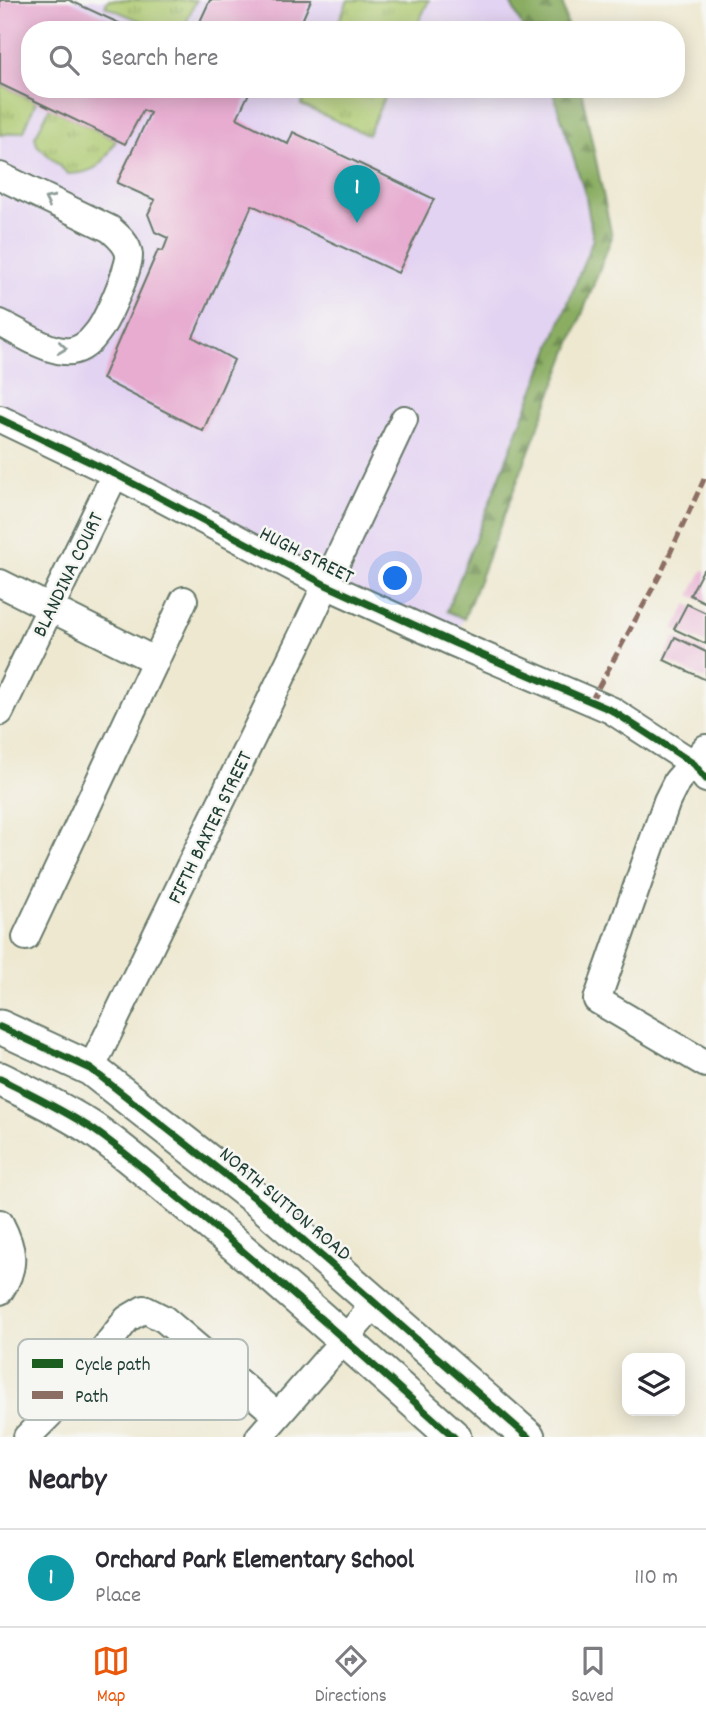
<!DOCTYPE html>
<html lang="en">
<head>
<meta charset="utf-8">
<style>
  :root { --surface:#fff; --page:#f2f2f3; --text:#2b2b33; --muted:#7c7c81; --line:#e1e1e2; --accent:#ea580c }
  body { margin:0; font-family:Dekko,sans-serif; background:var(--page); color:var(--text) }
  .controls { position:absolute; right:21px; bottom:21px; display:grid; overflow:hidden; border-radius:14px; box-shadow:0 4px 18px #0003 }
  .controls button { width:63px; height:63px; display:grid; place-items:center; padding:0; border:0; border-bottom:2px solid var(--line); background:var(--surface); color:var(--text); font:35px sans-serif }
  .you { position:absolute; left:396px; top:579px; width:24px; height:24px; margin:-18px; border:5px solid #fff; border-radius:50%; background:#1a73e8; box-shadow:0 0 0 10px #1a73e833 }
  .badge { display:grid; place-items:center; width:46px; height:46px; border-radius:50%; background:var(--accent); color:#fff; font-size:23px; font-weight:700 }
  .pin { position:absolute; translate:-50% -58px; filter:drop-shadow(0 2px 4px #0008) }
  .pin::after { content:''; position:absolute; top:37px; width:24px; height:21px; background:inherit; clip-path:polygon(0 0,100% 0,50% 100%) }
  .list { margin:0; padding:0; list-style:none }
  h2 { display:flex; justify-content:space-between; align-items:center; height:91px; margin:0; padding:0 28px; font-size:30px }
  h2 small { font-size:23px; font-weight:400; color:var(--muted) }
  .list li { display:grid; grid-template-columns:46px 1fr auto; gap:21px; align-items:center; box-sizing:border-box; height:98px; padding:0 28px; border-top:2px solid var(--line) }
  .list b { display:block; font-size:26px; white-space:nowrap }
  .list p { margin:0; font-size:23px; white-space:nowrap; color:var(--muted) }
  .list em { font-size:23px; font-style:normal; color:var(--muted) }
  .icon { flex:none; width:38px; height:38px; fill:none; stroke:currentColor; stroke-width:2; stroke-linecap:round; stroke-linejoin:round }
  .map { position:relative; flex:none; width:706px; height:1437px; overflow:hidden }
  .search { position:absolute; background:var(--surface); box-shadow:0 4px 18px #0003; left:21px; right:21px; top:21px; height:77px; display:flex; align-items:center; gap:18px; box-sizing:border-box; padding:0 24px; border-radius:28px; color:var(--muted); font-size:26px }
  .sheet { height:189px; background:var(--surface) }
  nav { display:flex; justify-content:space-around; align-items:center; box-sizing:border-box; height:98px; border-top:2px solid var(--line); background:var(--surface); font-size:19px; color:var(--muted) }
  nav a { display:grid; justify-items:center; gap:4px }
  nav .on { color:var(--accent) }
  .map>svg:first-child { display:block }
</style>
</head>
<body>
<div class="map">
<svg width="706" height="1437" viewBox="0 0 706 1437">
  <defs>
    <pattern id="grass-tufts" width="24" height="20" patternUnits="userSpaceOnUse" patternTransform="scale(1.75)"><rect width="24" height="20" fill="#adc970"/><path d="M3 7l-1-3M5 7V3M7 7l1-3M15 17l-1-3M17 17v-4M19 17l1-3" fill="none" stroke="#8ca45d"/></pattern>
    <pattern id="forest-firs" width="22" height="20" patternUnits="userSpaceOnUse" patternTransform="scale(1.75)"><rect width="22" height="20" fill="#8aad62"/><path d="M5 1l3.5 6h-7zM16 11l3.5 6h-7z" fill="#708e52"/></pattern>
  </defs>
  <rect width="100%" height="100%" fill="#f6f6f2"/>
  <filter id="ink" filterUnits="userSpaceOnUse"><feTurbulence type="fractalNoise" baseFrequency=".0143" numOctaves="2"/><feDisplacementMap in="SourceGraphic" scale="14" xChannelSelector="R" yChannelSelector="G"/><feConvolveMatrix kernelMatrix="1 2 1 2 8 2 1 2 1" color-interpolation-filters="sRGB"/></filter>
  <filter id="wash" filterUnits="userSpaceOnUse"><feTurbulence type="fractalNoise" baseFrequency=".00686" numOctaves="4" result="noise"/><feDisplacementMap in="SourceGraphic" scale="28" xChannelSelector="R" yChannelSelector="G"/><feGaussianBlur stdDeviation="1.57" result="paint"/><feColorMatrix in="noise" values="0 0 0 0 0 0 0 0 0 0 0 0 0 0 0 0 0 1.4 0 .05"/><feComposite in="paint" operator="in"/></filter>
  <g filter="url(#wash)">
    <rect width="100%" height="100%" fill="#eee8d0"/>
    <path fill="#e3d3f2" d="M0,0H562L568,30H30V89H581L612,237L454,643L0,419Z"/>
    <path fill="url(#grass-tufts)" stroke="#668352" stroke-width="2" d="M108,0H196L183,30H162L105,6Z
      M348,0H429L415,30H335Z
      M0,84L36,101L24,131L0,135Z
      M308,89H388L368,135L301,105Z
      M50,107L116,140C103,165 97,173 68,174L37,145L35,137Z"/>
    <path fill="url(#forest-firs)" stroke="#54754b" stroke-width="2" d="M509,0H562L568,30H524Z
      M552,89H581L612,237L464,619L447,611L593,239L586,197Z"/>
    <g id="blocks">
      <path fill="#e7acd0" d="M0,0H69L134,30H30V89H251L237,118L288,144L293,132L434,199L398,273L252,205L193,337L234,360L203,431L102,379L158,250L163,251L168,238L155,232L148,214L155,200L117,183L150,113L143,110L125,144L0,84Z
        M210,0H311L298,30H196Z
        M703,570L706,571V603L690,595Z
        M687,604L706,613V644L674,629Z
        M675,637L706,652V680L664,660Z"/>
    </g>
  </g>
  <g filter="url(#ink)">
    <use href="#blocks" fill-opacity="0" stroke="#67796b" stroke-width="2"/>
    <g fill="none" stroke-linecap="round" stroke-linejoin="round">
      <defs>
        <path id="minor" d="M0,176L110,229C118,236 128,244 129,255C130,268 106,323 96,334C89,344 77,353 64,351C43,349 19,332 0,323
          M0,419L115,474L326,585L454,643L611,710L694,764L706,779
          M0,583L156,661
          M0,712L115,474
          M706,748L677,781L667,801L597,1000L706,1064
          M26,937L184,600
          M91,1069L309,621L404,419
          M0,1223C13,1248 17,1266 0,1291
          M27,1437L65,1399L127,1319L144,1309L164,1319L277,1415
          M259,1437L376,1303"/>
        <path id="major" d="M0,1027L91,1069L260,1202L528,1437
          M0,1079C32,1095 64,1110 94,1130C126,1152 155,1179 185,1203C277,1278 365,1358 454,1437"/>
      </defs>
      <use href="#minor" stroke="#67796b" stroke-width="30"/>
      <use href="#major" stroke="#67796b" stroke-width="37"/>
      <use href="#minor" stroke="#fff" stroke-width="26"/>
      <use href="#major" stroke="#fff" stroke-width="33"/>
      <path stroke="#8d6e63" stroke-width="5" stroke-dasharray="10 5" stroke-linecap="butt" d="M591,701L661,573L706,475"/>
      <defs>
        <path id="cycleway" d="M0,419L115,474L326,585L454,643L611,710L694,764L706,779
          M0,1027L91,1069L260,1202L528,1437
          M0,1079C32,1095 64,1110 94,1130C126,1152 155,1179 185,1203C277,1278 365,1358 454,1437"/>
      </defs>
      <use href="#cycleway" stroke="#f6f6f2" stroke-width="11"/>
      <use href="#cycleway" stroke="#1b5e20" stroke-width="7"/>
    </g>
    <defs><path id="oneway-chevron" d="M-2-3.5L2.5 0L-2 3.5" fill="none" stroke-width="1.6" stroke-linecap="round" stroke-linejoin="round" transform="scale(1.75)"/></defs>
    <g stroke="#8f9e9a">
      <use href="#oneway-chevron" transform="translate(49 200) rotate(-154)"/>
      <use href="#oneway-chevron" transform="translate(62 348) rotate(7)"/>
    </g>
  </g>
  <g text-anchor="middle" stroke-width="5" stroke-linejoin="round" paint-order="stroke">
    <g font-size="21" fill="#1f3d34" stroke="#f6f6f2">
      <text transform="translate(307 554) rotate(27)" y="7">HUGH STREET</text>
      <text transform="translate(67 574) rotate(-64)" y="7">BLANDINA COURT</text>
      <text transform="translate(209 827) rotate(-64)" y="7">FIFTH BAXTER STREET</text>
      <text transform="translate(286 1203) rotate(40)" y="7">NORTH SUTTON ROAD</text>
    </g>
  </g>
  <rect x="18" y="1339" width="230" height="81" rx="10" fill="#f6f6f2" stroke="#b6beb9" stroke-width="2"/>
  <rect x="32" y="1359" width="31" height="9" fill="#1b5e20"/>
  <rect x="32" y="1391" width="31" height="8" fill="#8d6e63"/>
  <g font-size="19" fill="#1f3d34">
    <text x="75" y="1370">Cycle path</text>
    <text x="75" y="1402">Path</text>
  </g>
</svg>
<div class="controls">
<button><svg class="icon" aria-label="layers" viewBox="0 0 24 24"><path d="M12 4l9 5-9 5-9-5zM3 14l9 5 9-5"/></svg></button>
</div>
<div class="you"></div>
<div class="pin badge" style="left:357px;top:223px;background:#0f9aa8">1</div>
<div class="search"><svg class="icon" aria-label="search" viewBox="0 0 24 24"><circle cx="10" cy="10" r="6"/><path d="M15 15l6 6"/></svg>Search here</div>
</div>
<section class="sheet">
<h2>Nearby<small></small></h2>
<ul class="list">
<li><span class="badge" style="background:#0f9aa8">1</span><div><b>Orchard Park Elementary School</b><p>Place</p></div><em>110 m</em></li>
</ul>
</section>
<nav>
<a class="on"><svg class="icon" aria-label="map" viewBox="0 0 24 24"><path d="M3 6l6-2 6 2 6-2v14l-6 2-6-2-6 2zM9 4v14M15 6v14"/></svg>Map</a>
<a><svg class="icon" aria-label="directions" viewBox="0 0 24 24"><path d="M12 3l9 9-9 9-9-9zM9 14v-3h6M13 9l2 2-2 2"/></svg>Directions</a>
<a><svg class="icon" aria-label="saved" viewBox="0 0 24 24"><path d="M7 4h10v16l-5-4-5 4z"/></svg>Saved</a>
</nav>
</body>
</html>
